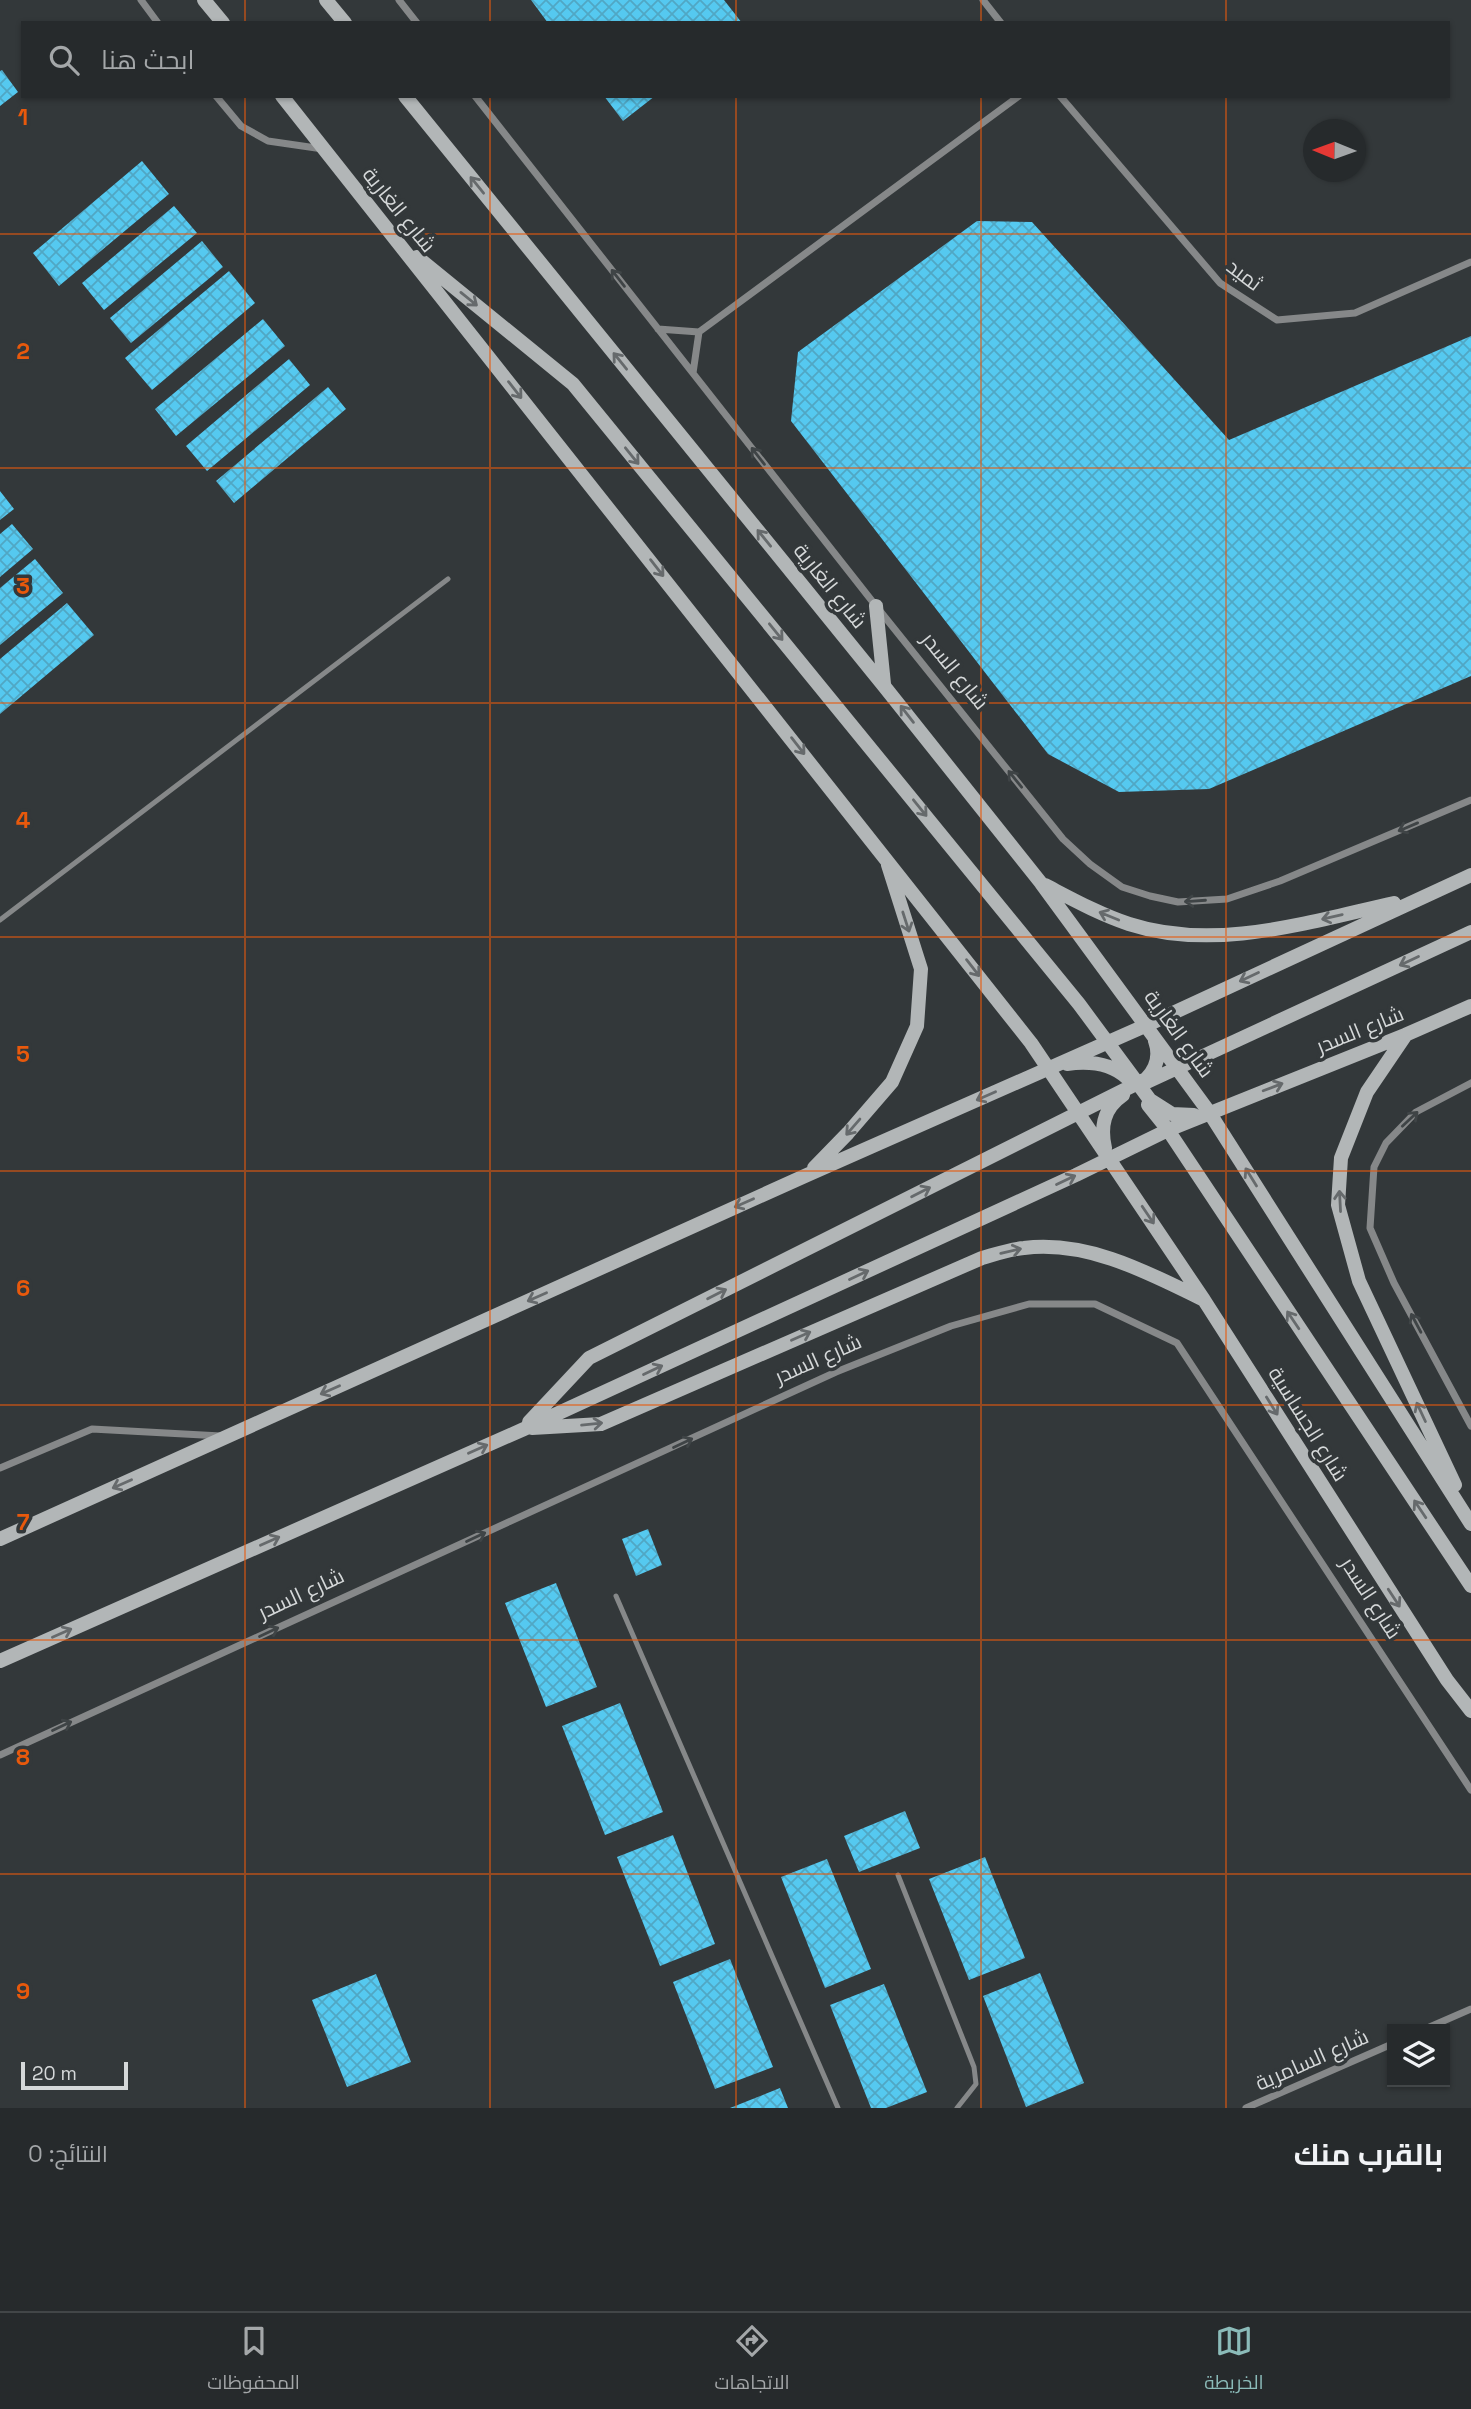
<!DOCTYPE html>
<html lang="ar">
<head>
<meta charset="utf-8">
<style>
  :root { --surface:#262a2c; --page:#2e3234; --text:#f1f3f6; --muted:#a4a7a9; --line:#424648; --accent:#8bbbb9 }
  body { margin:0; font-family:"Space Grotesk",Cairo,sans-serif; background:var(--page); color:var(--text); direction:rtl }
  .controls { position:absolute; right:21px; bottom:21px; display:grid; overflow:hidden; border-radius:0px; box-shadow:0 2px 5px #0004 }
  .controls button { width:63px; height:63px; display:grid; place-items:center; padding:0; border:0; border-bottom:2px solid var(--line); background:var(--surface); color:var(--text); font:35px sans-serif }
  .compass { position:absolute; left:1303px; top:119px; width:63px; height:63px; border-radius:50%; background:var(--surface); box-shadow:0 2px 5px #0004; rotate:271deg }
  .scale { position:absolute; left:21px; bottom:18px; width:107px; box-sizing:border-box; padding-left:7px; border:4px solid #d5d8d9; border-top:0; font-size:19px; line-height:24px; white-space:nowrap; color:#d5d8d9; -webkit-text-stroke:5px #33383a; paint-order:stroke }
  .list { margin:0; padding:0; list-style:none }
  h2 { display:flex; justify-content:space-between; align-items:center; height:91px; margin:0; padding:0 28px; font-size:30px }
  h2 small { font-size:23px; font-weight:400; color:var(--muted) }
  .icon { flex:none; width:38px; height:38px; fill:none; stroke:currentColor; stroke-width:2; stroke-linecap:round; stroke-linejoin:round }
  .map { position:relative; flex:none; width:1471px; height:2108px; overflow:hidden; direction:ltr }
  .search { position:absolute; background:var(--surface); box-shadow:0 2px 5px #0004; left:21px; right:21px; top:21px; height:77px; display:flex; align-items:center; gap:18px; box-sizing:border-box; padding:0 24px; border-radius:0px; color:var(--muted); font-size:26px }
  .sheet { height:203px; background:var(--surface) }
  nav { display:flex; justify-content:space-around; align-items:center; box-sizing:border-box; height:98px; border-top:2px solid var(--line); background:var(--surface); font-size:19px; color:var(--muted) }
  nav a { display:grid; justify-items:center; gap:4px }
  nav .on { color:var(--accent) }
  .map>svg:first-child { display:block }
</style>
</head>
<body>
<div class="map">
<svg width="1471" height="2108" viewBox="0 0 1471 2108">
  <defs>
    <pattern id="building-cross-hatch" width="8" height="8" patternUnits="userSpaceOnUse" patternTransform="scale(1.75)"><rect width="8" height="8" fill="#55c9f0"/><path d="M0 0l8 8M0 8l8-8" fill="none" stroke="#50a7c4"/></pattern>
  </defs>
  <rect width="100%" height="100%" fill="#33383a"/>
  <path fill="url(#building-cross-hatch)" d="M531,0H724L742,23H548Z
    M2,70L18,92L0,106V71Z
    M604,96H655L623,121Z
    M142,161L169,194L59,286L33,253Z
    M174,206L197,233L104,310L82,283Z
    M977,221L1032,222L1229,440L1471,336V676L1209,789L1119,792L1048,754L791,421L798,352Z
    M202,241L223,267L131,343L110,318Z
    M229,271L255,303L152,390L125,358Z
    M263,319L285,346L176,436L155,409Z
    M289,359L310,385L207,471L186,446Z
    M328,387L346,409L234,503L216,481Z
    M0,491L14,509L0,520Z
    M12,524L33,549L0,577V534Z
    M35,559L63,593L0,645V588Z
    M67,603L94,635L0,714V659Z
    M648,1529L662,1565L636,1576L622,1539Z
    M556,1583L597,1687L546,1707L505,1603Z
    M620,1703L663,1812L605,1835L562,1726Z
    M905,1811L920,1848L859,1872L844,1836Z
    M673,1835L715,1944L660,1966L617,1857Z
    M985,1857L1025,1958L969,1980L929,1879Z
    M827,1859L871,1969L825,1988L781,1877Z
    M730,1959L773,2067L715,2089L673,1982Z
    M1040,1973L1084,2083L1026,2107L983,1996Z
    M376,1974L411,2062L347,2087L312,2000Z
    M884,1984L927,2092L886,2108H871L830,2005Z
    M780,2088L788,2108H730Z"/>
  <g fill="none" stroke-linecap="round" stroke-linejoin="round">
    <path stroke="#868889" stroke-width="5" d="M0,920L448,579
      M616,1596L838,2108
      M898,1875L974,2067L976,2084L957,2108"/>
    <path stroke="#868889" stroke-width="7" d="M141,0L158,23
      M399,0L417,23
      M983,0L1001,23
      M216,96L241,126L268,141L323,149
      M475,96L876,606L1063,839L1090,864L1122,887L1150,896L1178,902L1227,899L1280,881L1471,800
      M1060,96L1220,283L1277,320L1355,313L1471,262
      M658,329L699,332L1019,96
      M693,373L699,332
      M1471,1083L1416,1112L1386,1143L1374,1167L1370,1228L1394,1283L1471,1426
      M0,1468L92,1429L221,1436
      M0,1755L836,1372L951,1326L1029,1304H1095L1177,1343L1471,1790
      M1425,2029L1471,2009
      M1246,2108L1392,2044"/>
    <path stroke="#b2b6b7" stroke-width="14" d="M204,0L223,23
      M326,0L345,23
      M282,96L1031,1043L1204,1300L1447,1680L1471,1711
      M405,96L884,686L1041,883L1209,1112L1471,1524
      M417,257L573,384L1079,1004L1150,1100L1172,1114L1194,1115
      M876,606L884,684
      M1045,885C1072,899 1099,914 1129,924C1215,952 1308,922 1394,903
      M1405,1036L1367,1092L1341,1158L1338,1205L1359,1281L1455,1485
      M1067,1064C1089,1061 1111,1063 1127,1078
      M1147,1082L1471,932
      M1148,1105L1168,1130L1471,1586
      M1105,1148C1100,1126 1104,1108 1123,1095
      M814,1168L848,1133L892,1082L917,1026L921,969L888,865
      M529,1422L589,1358L1146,1079C1157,1068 1160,1055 1155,1041
      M532,1428L601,1424L982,1258C996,1254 1010,1249 1024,1248C1088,1240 1149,1273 1204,1300
      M0,1539L807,1175L1147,1025L1471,875
      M0,1661L524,1429L1076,1175L1168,1130L1405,1035L1471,1006"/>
  </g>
  <defs><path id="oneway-shaft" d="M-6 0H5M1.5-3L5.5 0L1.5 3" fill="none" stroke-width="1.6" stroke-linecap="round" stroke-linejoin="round" transform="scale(1.75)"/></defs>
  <g stroke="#666a6c">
    <use href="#oneway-shaft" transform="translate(477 185) rotate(-129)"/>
    <use href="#oneway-shaft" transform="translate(469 299) rotate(39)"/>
    <use href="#oneway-shaft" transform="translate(620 361) rotate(-129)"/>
    <use href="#oneway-shaft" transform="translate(515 390) rotate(52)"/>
    <use href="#oneway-shaft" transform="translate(632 456) rotate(51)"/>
    <use href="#oneway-shaft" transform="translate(764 538) rotate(-129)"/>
    <use href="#oneway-shaft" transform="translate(657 568) rotate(52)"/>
    <use href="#oneway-shaft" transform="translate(776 632) rotate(51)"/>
    <use href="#oneway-shaft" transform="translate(907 714) rotate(-128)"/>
    <use href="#oneway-shaft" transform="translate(798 746) rotate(52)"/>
    <use href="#oneway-shaft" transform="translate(920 808) rotate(51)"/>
    <use href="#oneway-shaft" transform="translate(1109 916) rotate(-158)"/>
    <use href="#oneway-shaft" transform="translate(1332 917) rotate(167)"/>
    <use href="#oneway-shaft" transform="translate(906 922) rotate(72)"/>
    <use href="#oneway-shaft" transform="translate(1409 961) rotate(155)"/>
    <use href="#oneway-shaft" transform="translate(973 968) rotate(52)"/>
    <use href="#oneway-shaft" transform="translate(1249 977) rotate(155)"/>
    <use href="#oneway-shaft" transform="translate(1273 1087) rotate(-21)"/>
    <use href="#oneway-shaft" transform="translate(986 1096) rotate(156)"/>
    <use href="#oneway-shaft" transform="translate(853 1127) rotate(131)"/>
    <use href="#oneway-shaft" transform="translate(1251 1177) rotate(-122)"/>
    <use href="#oneway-shaft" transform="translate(1066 1180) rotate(-25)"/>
    <use href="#oneway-shaft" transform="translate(921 1192) rotate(-27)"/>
    <use href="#oneway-shaft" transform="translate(1340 1201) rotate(-93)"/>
    <use href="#oneway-shaft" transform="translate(744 1203) rotate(156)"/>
    <use href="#oneway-shaft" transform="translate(1148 1215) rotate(56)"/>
    <use href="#oneway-shaft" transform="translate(1011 1251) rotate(-13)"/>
    <use href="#oneway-shaft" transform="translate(859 1275) rotate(-25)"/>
    <use href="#oneway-shaft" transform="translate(717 1294) rotate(-27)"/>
    <use href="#oneway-shaft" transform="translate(537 1297) rotate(156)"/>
    <use href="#oneway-shaft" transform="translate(1293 1320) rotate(-124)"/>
    <use href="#oneway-shaft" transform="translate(801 1336) rotate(-24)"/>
    <use href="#oneway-shaft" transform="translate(653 1370) rotate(-25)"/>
    <use href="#oneway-shaft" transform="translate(330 1390) rotate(156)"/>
    <use href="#oneway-shaft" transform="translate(1272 1406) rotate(58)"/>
    <use href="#oneway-shaft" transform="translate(1421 1412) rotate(-115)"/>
    <use href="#oneway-shaft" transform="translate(592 1424) rotate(-6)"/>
    <use href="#oneway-shaft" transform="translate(478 1449) rotate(-24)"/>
    <use href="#oneway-shaft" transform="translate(122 1484) rotate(156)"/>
    <use href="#oneway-shaft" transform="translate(1420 1509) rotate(-124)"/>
    <use href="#oneway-shaft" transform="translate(270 1541) rotate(-24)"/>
    <use href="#oneway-shaft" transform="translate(1394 1598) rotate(57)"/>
    <use href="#oneway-shaft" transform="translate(62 1633) rotate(-24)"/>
  </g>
  <g stroke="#3f4446">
    <use href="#oneway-shaft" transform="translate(618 278) rotate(-128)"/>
    <use href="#oneway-shaft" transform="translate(758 456) rotate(-128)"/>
    <use href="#oneway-shaft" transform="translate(1015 779) rotate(-129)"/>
    <use href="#oneway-shaft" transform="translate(1408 827) rotate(157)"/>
    <use href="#oneway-shaft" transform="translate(1195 901) rotate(176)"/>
    <use href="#oneway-shaft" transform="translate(1410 1119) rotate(-43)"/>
    <use href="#oneway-shaft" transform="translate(1416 1323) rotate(-118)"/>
    <use href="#oneway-shaft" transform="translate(683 1443) rotate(-25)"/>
    <use href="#oneway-shaft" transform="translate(476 1537) rotate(-25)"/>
    <use href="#oneway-shaft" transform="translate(269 1632) rotate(-25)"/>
    <use href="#oneway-shaft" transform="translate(62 1726) rotate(-25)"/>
  </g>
  <path fill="none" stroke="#e8590c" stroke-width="2" stroke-opacity="0.55" d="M245,0V23M490,0V23M736,0V23M981,0V23M1226,0V23M245,96V2108M490,96V2108M736,96V2108M981,96V2108M1226,96V2108M0,234H1471M0,468H1471M0,703H1471M0,937H1471M0,1171H1471M0,1405H1471M0,1640H1471M0,1874H1471"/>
  <g text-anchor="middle" stroke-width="7" stroke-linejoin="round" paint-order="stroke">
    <g font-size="21" fill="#d5d8d9" stroke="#33383a">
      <text transform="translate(399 210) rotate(51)" y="7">شارع الغارية</text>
      <text transform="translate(1244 275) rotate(37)" y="7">ثميد</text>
      <text transform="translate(830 586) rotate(51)" y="7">شارع الغارية</text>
      <text transform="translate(955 671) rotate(51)" y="7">شارع السدر</text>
      <text transform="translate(1360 1030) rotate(-22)" y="7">شارع السدر</text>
      <text transform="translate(1179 1034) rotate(54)" y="7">شارع الغارية</text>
      <text transform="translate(818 1359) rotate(-24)" y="7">شارع السدر</text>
      <text transform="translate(1308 1424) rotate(58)" y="7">شارع الجساسية</text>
      <text transform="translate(301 1594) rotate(-25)" y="7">شارع السدر</text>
      <text transform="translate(1371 1598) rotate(57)" y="7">شارع السدر</text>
      <text transform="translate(1312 2060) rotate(-24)" y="7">شارع السامرية</text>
    </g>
  </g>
  <g font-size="23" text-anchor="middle" font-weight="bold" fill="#e8590c" stroke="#33383a" stroke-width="7" stroke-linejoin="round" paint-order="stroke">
    <text x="23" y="125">1</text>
    <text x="23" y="359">2</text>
    <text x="23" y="594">3</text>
    <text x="23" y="828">4</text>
    <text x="23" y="1062">5</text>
    <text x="23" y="1296">6</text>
    <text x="23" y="1530">7</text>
    <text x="23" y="1765">8</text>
    <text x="23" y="1999">9</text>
  </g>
</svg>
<div class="controls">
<button><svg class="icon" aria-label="layers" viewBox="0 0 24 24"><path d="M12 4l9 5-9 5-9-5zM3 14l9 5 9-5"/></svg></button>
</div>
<svg class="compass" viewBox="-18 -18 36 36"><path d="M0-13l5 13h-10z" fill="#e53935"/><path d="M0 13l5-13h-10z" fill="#a4a7a9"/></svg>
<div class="scale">20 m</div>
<div class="search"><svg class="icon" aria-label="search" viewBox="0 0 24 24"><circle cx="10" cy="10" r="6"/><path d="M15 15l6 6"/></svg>ابحث هنا</div>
</div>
<section class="sheet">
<h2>بالقرب منك<small>النتائج: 0</small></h2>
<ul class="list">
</ul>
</section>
<nav>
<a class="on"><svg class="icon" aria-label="map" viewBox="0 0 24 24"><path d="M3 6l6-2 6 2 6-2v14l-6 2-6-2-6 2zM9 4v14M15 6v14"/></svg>الخريطة</a>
<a><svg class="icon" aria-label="directions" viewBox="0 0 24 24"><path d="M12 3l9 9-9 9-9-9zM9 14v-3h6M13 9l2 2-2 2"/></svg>الاتجاهات</a>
<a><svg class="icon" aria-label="saved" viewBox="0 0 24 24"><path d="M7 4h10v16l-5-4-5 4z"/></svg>المحفوظات</a>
</nav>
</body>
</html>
